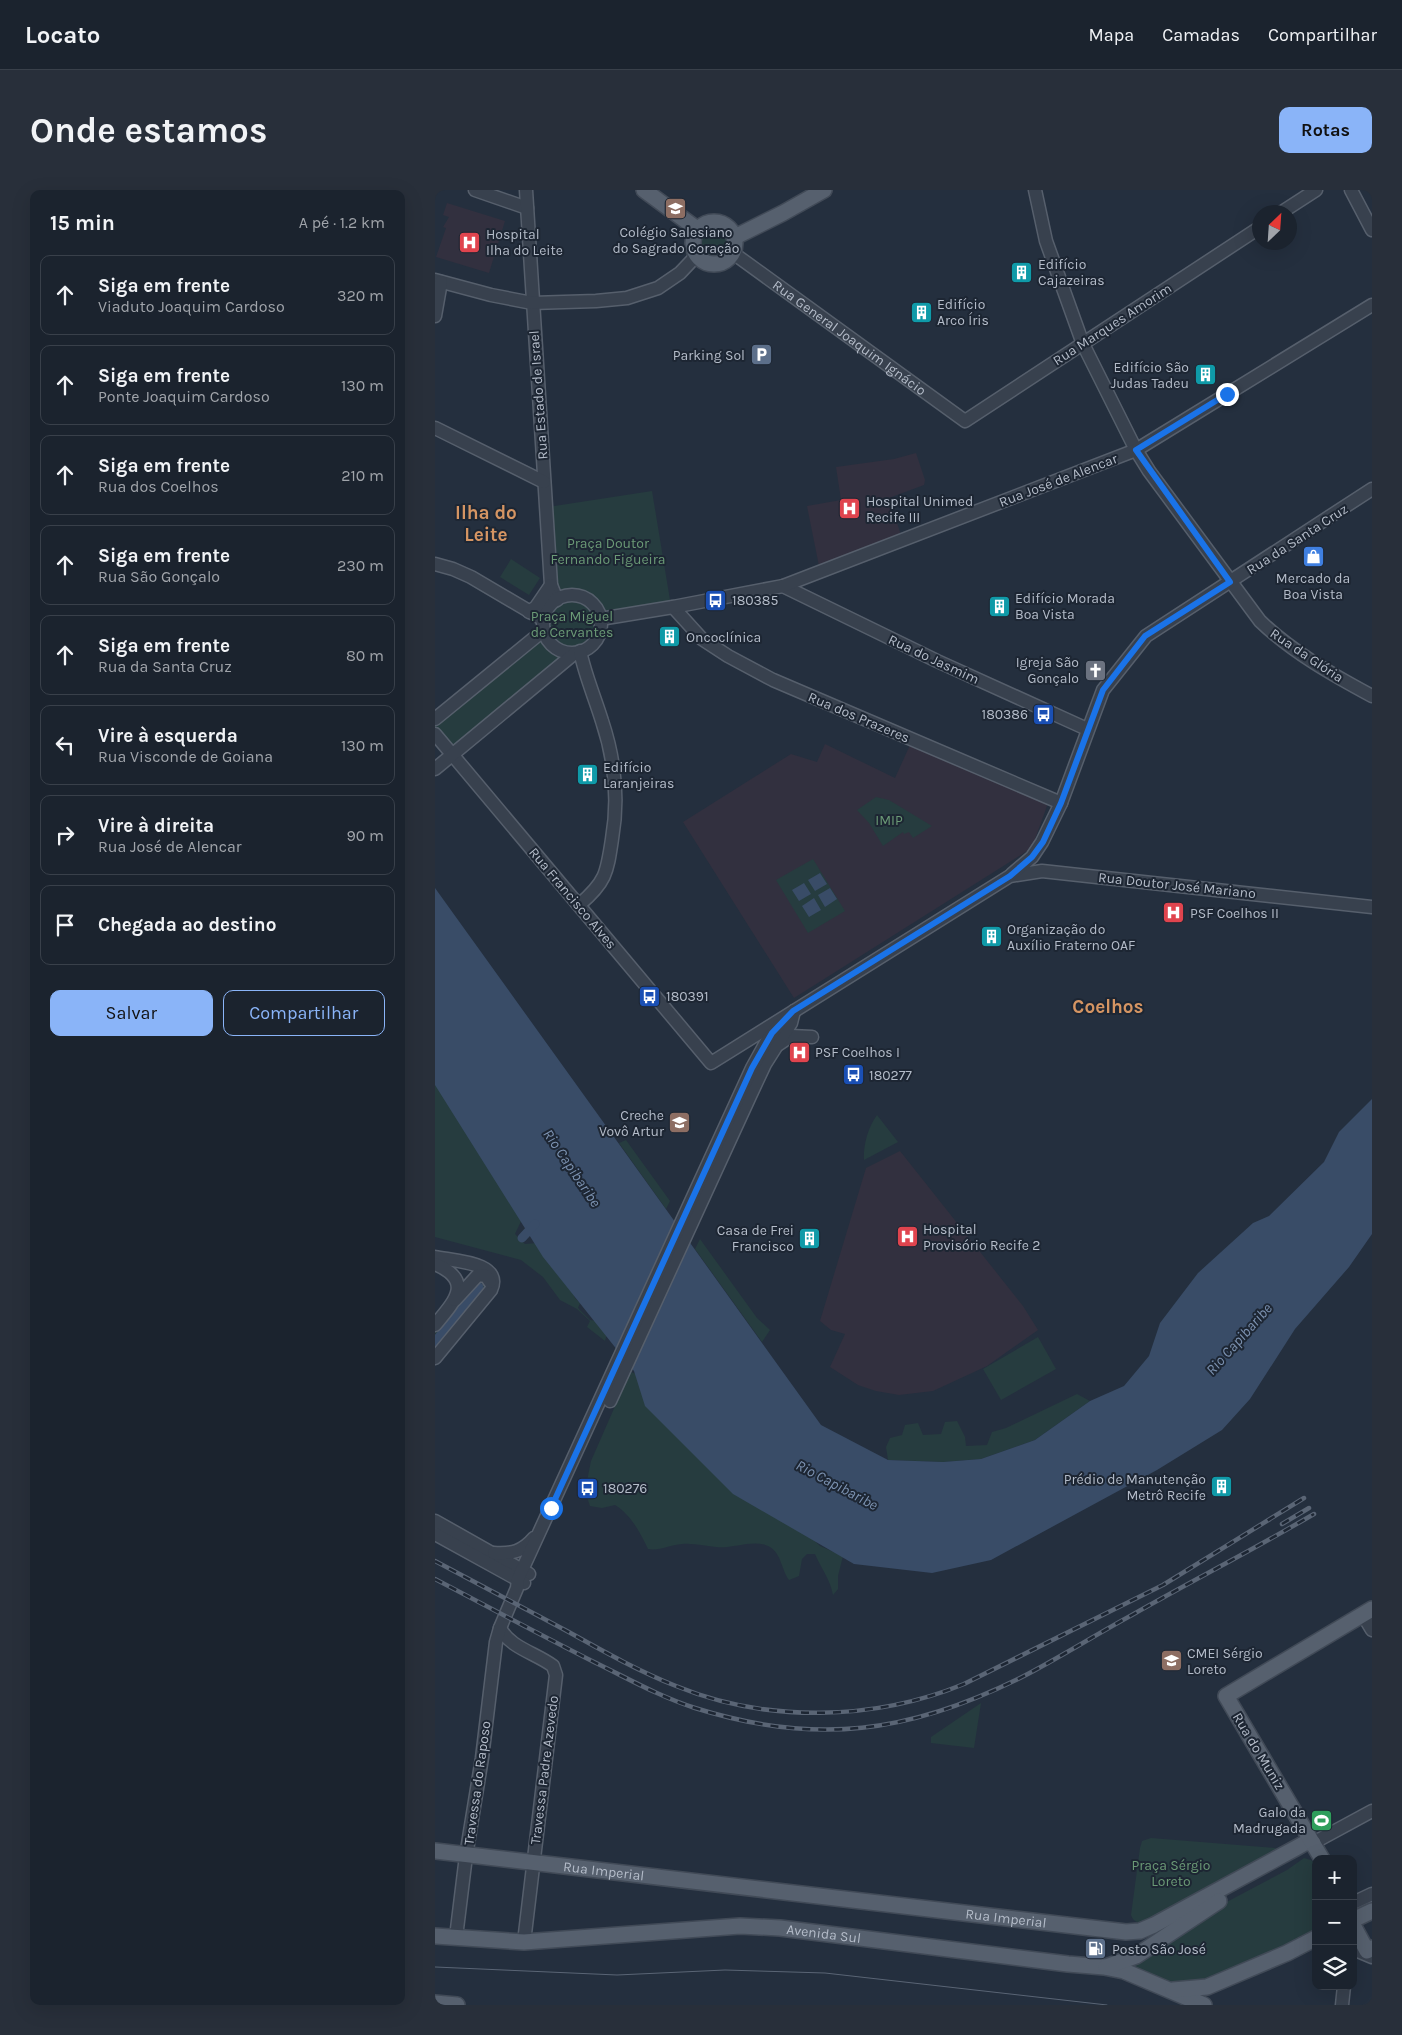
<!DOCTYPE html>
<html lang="pt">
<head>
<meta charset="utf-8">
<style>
  :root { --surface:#1b232e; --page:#282f3a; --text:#f1f3f6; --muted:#a0a4aa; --line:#39404a; --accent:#8ab4f8 }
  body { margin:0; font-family:Karla,sans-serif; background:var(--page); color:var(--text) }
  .controls { position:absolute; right:15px; bottom:15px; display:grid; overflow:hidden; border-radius:10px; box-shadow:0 5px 20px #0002 }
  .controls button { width:45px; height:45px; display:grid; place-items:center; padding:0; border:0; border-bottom:1px solid var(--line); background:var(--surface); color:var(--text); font:25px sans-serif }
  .compass { position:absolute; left:817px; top:15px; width:45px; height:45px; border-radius:50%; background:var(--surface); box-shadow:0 5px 20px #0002; rotate:25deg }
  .stop { position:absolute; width:15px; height:15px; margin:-11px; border:4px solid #1a73e8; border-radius:50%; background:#fff }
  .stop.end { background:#1a73e8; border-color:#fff; box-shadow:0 1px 5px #0008 }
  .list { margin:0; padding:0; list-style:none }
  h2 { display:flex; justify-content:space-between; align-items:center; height:65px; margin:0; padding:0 20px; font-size:21px }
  h2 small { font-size:16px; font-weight:400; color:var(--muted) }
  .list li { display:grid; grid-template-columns:32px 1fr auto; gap:15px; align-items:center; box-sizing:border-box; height:80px; margin:0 10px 10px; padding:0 10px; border:1px solid var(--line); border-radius:10px }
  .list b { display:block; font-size:19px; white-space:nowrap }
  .list p { margin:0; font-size:16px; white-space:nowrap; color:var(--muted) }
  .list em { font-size:16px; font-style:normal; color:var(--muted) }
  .actions { display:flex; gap:10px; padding:15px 20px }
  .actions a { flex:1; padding:11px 0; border:1px solid var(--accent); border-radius:10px; text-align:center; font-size:18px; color:var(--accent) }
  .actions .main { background:var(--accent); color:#111 }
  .icon { flex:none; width:28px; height:28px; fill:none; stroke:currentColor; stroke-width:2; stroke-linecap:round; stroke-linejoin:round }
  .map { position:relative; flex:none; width:937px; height:1815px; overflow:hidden; border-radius:10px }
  header { display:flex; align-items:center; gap:30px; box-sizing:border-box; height:70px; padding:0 25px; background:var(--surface); border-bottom:1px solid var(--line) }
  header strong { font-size:24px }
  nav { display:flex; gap:28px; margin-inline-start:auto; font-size:18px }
  .intro { display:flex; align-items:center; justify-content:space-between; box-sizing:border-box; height:120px; padding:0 30px }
  h1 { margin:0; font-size:35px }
  .button { padding:12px 22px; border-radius:10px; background:var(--accent); color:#111; font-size:18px; font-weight:700 }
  main { display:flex; gap:30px; padding:0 30px }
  aside { flex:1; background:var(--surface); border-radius:10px; box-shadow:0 5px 20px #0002 }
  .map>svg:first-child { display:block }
</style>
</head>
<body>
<header>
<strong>Locato</strong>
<nav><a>Mapa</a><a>Camadas</a><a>Compartilhar</a></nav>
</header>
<div class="intro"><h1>Onde estamos</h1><a class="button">Rotas</a></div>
<main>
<aside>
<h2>15 min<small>A pé · 1.2 km</small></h2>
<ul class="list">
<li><svg class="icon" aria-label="ahead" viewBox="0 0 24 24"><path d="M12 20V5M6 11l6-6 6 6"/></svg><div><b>Siga em frente</b><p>Viaduto Joaquim Cardoso</p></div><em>320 m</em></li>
<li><svg class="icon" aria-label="ahead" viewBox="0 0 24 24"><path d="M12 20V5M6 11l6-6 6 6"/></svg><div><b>Siga em frente</b><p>Ponte Joaquim Cardoso</p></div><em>130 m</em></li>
<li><svg class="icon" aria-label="ahead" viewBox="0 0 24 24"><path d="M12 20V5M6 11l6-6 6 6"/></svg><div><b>Siga em frente</b><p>Rua dos Coelhos</p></div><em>210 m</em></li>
<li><svg class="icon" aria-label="ahead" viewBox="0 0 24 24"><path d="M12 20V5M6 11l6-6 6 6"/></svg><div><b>Siga em frente</b><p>Rua São Gonçalo</p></div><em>230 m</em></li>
<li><svg class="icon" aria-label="ahead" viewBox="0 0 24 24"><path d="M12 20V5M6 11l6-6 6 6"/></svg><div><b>Siga em frente</b><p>Rua da Santa Cruz</p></div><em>80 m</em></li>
<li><svg class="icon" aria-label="left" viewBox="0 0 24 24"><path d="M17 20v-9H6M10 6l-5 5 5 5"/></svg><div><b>Vire à esquerda</b><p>Rua Visconde de Goiana</p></div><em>130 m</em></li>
<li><svg class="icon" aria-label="right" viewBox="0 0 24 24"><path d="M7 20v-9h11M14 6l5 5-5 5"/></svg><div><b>Vire à direita</b><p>Rua José de Alencar</p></div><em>90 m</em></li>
<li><svg class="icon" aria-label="arrive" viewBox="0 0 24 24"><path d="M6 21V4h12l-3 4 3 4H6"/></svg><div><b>Chegada ao destino</b></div></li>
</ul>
<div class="actions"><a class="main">Salvar</a><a>Compartilhar</a></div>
</aside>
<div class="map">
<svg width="937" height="1815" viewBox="0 0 937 1815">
  <rect width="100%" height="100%" fill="#242f3e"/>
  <path fill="#32303f" d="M12,13L70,31L54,83L1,67L11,38L8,37L14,27L8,25Z
    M481,263L490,290L489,295L454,308L466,345L384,376L372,316L406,310L401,277L459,269Z
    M390,554L460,588L475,555L611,613L612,616L600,649L592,661L359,808L248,632L356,564L382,572Z
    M465,961L588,1116L603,1140L552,1176L498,1201L464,1205L441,1201L423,1195L395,1177L410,1144L396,1140L385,1131L431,978Z"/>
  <path fill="#263c3f" d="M262 53a17 17 0 1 1 34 0a17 17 0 1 1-34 0Z
    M217,301L236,416L166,427C159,409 142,399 122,408L113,317Z
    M76,369L105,388L94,405L65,387Z
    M110 434a27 27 0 1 1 54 0a27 27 0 1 1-54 0Z
    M108,443C114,456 122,460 135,465L18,562L0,541V532Z
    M441,607L454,610L497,636L478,648L474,642L469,644L468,642L448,656L434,633L422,620Z
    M378,669L410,721L373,743L341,690Z
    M0,881L88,1027L80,1044L90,1054L102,1053L137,1100L140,1108L145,1113L143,1118L155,1130L163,1131L172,1144L170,1151L152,1137L155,1131L142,1119L125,1110L108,1087L86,1070L0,1047Z
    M442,925L463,952L429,970C428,956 433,937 442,925Z
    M191,950L235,1011L231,1019L184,953Z
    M265,1049L322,1128L335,1140L327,1152L260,1059Z
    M48,1089L53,1099L0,1164V1139L39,1090Z
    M603,1147L621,1179L566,1210L548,1179Z
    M195,1182L202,1184L385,1356L408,1366L403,1386V1399L398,1405C395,1389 387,1380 380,1364H372L367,1369L364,1386L354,1390C346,1379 347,1365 335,1357C320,1348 298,1359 281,1357C269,1356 259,1353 247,1354C234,1355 225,1361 213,1359C205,1342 196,1325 180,1315L167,1318L155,1316L150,1301L156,1271Z
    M642,1204L655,1211L600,1250L546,1269L508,1272L453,1270L451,1257L455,1248L467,1245L470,1235L483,1233L488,1245L506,1244L510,1232L522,1231L530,1247L531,1256L552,1255L557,1242L571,1238Z
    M546,1513L539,1558L496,1553V1547Z
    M716,1648L840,1658L843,1660L711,1732C704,1733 699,1733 696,1725L705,1658L707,1651Z
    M869,1668L876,1670L881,1675V1740L802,1779L766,1791L737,1794L694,1777L767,1725L852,1680Z"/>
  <path fill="#394c67" d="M385,683L392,694L380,701L373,690Z
    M369,693L376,704L364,711L357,700Z
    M0,698L386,1235L453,1270L508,1272L546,1269L600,1250L655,1211L689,1196L714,1166L725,1133L763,1083L818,1033L834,1026L889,972L904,942L937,909V1044L914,1077L860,1139L815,1209L787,1240L722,1280L556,1370L497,1383L419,1374L298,1304L210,1216L199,1181L108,1067L0,895Z
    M395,698L402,709L390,717L383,705Z
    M379,708L386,720L374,727L367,716Z"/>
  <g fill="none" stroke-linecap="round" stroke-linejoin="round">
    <path stroke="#394c67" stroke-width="9" d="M87,1048L100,1034
      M0,1152L44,1097"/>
    <defs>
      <g id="minor">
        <path d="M40,0L92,18"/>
        <path d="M91,0L116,395L122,410"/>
        <path d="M600,0L611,51L648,154L701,260L714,281L825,431C857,462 898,485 937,506"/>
        <path d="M916,0L937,40"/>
        <path d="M847,22L881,0"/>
        <path id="s1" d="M298,63L530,231L824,38"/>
        <path d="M0,90L56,105L97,113L161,111L192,108L223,98L245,83L262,65"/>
        <path d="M0,126L6,92"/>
        <path d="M0,238L109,292"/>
        <path d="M0,374L18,379L36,387L109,430"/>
        <path d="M348,396L502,471L652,539"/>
        <circle cx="137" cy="434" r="29"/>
        <path d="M238,417L267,449L293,466L338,490L626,613"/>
        <path d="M94,422L101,417L116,395"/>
        <path d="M165,429L238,417L348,396L701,260L937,115"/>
        <path d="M0,529L109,440"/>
        <path d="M0,544L276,873L575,686L607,681L937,717"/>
        <path d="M0,579L140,463"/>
        <path d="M577,684L597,667L607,652L626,613L668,500L711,446L937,299"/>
        <path d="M144,715C171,692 172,683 177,649C184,609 180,570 167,531C160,508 150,485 145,461"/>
        <path d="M344,854L356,846L377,847"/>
        <path d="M0,1067C18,1071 69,1072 56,1100L0,1168"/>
        <path d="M0,1074C40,1091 19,1112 0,1135"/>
        <path d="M20,1110L43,1085L51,1086L55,1092"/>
        <path d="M175,1211L315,906L330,874L356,833L359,821"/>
        <path d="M0,1331L94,1384"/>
        <path d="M0,1344L89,1393"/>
        <path d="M59,1363C77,1364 87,1362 99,1348"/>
        <path d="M928,1425L937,1440"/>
        <path d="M65,1438C75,1458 101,1463 118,1476L121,1485L89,1752"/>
        <path d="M878,1653L937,1621"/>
        <path d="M918,1713L937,1704"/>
        <path d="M21,1747L31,1666L47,1568L61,1452L65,1438L82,1398L83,1389L87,1380L317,878L333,849L344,835"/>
        <path d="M918,1759L937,1767"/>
        <path d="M907,1815L909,1796"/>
      </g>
      <g id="major">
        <path d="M209,0L262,39"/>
        <circle cx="279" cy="53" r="21"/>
        <path d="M300,47L348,23L389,0"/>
        <path id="s2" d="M0,1661L691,1742L705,1741L719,1735L861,1658L870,1653H878"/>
        <path d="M887,1669L791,1506L937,1419"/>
        <path d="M918,1730L937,1721"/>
        <path d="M918,1735L932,1761L937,1758"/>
        <path id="s3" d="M0,1746L89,1752L305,1736L345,1738L633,1774L669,1777L689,1781L769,1815"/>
        <path d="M671,1777L701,1766L784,1711"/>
        <path d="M738,1800L772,1797L852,1763L881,1748"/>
        <path d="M0,1813L22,1815"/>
      </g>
    </defs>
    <use href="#minor" stroke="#565f6c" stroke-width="15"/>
    <use href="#major" stroke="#414a57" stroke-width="18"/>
    <use href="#minor" stroke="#38414e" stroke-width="12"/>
    <use href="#major" stroke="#56606e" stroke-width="15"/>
    <path stroke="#5a6575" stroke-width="1" d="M0,1777L182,1785L290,1780L390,1783L672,1815"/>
    <defs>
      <path id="rail" d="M847,1334L874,1318
        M0,1371C43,1394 87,1417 130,1440C166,1460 203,1481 241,1496C331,1533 439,1531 529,1494L728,1395L869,1308
        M0,1389C53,1417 106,1445 159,1472C192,1488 225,1507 260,1518C381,1556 475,1543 587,1487C624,1468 660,1445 697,1425C757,1391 819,1359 879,1324"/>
    </defs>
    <use href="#rail" stroke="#5a6575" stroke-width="4.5"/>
    <use href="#rail" stroke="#1d2633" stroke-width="2.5" stroke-dasharray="8" stroke-linecap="butt"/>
  </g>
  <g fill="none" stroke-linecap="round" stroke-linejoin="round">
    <path stroke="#1a73e8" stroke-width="6" d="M116,1318L317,878L337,843L358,821L575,686L597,667L608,652L626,613L668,500L710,446L795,392L701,260L792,204"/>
  </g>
  <defs>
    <symbol id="school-square" viewBox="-11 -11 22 22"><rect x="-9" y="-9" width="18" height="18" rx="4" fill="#8d6e63" stroke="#1d2633"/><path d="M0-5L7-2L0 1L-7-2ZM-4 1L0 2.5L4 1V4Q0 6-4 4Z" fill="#fff"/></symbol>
    <symbol id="hospital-square" viewBox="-11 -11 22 22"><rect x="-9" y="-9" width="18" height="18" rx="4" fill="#e0444e" stroke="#1d2633"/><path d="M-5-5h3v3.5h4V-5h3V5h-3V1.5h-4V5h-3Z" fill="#fff"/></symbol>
    <symbol id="building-square" viewBox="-11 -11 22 22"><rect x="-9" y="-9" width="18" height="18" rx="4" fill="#0f9aa8" stroke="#1d2633"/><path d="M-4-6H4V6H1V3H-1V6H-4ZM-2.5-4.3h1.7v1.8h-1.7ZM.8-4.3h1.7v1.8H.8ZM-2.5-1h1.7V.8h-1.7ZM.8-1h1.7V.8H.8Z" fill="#fff"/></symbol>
    <symbol id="parking-square" viewBox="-11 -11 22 22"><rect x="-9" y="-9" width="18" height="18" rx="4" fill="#5c6f8a" stroke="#1d2633"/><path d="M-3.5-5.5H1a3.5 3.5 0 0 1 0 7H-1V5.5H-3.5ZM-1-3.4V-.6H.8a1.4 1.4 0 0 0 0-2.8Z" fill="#fff"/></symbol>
    <symbol id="shop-square" viewBox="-11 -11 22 22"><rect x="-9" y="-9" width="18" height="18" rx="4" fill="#3f7fe0" stroke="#1d2633"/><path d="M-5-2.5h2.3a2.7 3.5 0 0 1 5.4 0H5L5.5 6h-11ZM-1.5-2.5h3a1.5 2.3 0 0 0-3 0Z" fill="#fff"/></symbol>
    <symbol id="bus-square" viewBox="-11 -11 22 22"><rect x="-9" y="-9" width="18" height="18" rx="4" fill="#1a4fb4" stroke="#1d2633"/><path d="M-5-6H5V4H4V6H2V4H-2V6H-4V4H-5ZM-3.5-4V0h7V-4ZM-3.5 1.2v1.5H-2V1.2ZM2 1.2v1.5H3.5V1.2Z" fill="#fff"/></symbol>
    <symbol id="church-square" viewBox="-11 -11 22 22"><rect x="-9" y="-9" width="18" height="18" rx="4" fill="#6b7280" stroke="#1d2633"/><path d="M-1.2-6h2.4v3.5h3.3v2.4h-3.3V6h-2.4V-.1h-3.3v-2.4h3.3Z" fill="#fff"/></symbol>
    <symbol id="stadium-square" viewBox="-11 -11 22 22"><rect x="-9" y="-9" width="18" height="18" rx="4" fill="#2e9e5b" stroke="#1d2633"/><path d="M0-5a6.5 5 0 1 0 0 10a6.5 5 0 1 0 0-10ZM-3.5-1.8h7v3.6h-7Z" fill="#fff"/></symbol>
    <symbol id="fuel-square" viewBox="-11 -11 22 22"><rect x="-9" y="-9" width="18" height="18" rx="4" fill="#5c6f8a" stroke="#1d2633"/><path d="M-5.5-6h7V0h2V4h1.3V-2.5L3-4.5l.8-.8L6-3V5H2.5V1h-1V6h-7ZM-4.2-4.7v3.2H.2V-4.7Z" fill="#fff"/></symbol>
  </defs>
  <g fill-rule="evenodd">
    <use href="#school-square" x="228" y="6" width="25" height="25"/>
    <use href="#hospital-square" x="22" y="40" width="25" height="25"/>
    <use href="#building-square" x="574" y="70" width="25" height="25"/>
    <use href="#building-square" x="474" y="110" width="25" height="25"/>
    <use href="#parking-square" x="314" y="152" width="25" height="25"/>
    <use href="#building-square" x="758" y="172" width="25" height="25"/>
    <use href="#hospital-square" x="402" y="306" width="25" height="25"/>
    <use href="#shop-square" x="866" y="354" width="25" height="25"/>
    <use href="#bus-square" x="268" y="398" width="25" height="25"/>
    <use href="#building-square" x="552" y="404" width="25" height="25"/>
    <use href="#building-square" x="222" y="434" width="25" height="25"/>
    <use href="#church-square" x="648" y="468" width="25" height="25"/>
    <use href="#bus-square" x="596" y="512" width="25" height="25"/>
    <use href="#building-square" x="140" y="572" width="25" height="25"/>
    <use href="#hospital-square" x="726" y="710" width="25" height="25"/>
    <use href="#building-square" x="544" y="734" width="25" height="25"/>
    <use href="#bus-square" x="202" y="794" width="25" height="25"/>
    <use href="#hospital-square" x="352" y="850" width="25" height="25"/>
    <use href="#bus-square" x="406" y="872" width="25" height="25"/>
    <use href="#school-square" x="232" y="920" width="25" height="25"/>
    <use href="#hospital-square" x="460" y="1034" width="25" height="25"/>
    <use href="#building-square" x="362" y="1036" width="25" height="25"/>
    <use href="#building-square" x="774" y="1284" width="25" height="25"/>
    <use href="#bus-square" x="140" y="1286" width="25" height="25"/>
    <use href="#school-square" x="724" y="1458" width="25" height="25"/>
    <use href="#stadium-square" x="874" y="1618" width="25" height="25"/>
    <use href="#fuel-square" x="648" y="1746" width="25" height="25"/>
  </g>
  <g text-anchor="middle" stroke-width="4" stroke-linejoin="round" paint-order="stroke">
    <g font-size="14" fill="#b4bcc9" stroke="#1d2633" text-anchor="start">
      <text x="241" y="47" text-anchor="middle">Colégio Salesiano<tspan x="241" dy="16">do Sagrado Coração</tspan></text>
      <text x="51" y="49">Hospital<tspan x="51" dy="16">Ilha do Leite</tspan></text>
      <text x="603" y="79">Edifício<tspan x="603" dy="16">Cajazeiras</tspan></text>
      <text x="502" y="119">Edifício<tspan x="502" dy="16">Arco Íris</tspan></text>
      <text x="310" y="170" text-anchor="end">Parking Sol</text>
      <text x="754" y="182" text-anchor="end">Edifício São<tspan x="754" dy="16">Judas Tadeu</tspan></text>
      <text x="431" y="316">Hospital Unimed<tspan x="431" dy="16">Recife III</tspan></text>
      <text x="878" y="393" text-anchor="middle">Mercado da<tspan x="878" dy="16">Boa Vista</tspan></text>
      <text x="580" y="413">Edifício Morada<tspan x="580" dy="16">Boa Vista</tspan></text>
      <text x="297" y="415">180385</text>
      <text x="251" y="452">Oncoclínica</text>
      <text x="644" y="477" text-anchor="end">Igreja São<tspan x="644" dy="16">Gonçalo</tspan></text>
      <text x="593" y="529" text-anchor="end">180386</text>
      <text x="168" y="582">Edifício<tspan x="168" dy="16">Laranjeiras</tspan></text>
      <text x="755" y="728">PSF Coelhos II</text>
      <text x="572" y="744">Organização do<tspan x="572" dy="16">Auxílio Fraterno OAF</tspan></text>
      <text x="231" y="811">180391</text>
      <text x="380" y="867">PSF Coelhos I</text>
      <text x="434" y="890">180277</text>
      <text x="229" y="930" text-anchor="end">Creche<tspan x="229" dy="16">Vovô Artur</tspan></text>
      <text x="488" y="1044">Hospital<tspan x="488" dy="16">Provisório Recife 2</tspan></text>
      <text x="359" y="1045" text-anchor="end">Casa de Frei<tspan x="359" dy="16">Francisco</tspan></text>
      <text x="771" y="1294" text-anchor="end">Prédio de Manutenção<tspan x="771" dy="16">Metrô Recife</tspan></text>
      <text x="168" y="1303">180276</text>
      <text x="752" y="1468">CMEI Sérgio<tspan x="752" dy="16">Loreto</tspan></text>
      <text x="871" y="1627" text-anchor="end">Galo da<tspan x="871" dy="16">Madrugada</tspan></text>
      <text x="677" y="1764">Posto São José</text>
    </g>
    <g font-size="14" fill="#b4bcc9" stroke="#1d2633">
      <text transform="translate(677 134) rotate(-33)" y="5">Rua Marques Amorim</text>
      <text dy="5" stroke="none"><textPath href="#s1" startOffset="144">Rua General Joaquim Ignácio</textPath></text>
      <text transform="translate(103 205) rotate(-94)" y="5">Rua Estado de Israel</text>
      <text transform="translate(623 290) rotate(-21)" y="5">Rua José de Alencar</text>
      <text transform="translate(862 349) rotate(-33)" y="5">Rua da Santa Cruz</text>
      <text transform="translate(872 465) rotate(34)" y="5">Rua da Glória</text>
      <text transform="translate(499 469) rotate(25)" y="5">Rua do Jasmim</text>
      <text transform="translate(424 527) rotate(23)" y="5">Rua dos Prazeres</text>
      <text transform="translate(742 695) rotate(6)" y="5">Rua Doutor José Mariano</text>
      <text transform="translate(138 708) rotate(50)" y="5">Rua Francisco Alves</text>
      <text transform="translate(824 1561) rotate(59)" y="5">Rua do Muniz</text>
      <text transform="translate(109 1580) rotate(-83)" y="5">Travessa Padre Azevedo</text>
      <text transform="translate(42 1593) rotate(-82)" y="5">Travessa do Raposo</text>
      <text dy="5" stroke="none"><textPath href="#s2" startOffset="170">Rua Imperial</textPath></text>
      <text dy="5" stroke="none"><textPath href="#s2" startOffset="575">Rua Imperial</textPath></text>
      <text dy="5" stroke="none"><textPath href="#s3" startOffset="390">Avenida Sul</textPath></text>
    </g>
    <g font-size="14" fill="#6b9a76" stroke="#1d2633">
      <text x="173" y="358">Praça Doutor<tspan x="173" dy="16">Fernando Figueira</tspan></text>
      <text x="137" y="431">Praça Miguel<tspan x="137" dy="16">de Cervantes</tspan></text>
      <text x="454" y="635">IMIP</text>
      <text x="736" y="1680">Praça Sérgio<tspan x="736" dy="16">Loreto</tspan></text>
    </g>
    <g font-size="15" font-style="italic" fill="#7c92b1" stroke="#1d2633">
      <text transform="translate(137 978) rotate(56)" y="5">Rio Capibaribe</text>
      <text transform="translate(804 1149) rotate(-48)" y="5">Rio Capibaribe</text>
      <text transform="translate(402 1295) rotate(28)" y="5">Rio Capibaribe</text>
    </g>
    <g font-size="19" font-weight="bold" fill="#d59563" stroke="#1d2633">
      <text x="51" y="329">Ilha do<tspan x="51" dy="22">Leite</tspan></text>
      <text x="673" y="823">Coelhos</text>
    </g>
  </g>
</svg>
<div class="controls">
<button>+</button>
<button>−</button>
<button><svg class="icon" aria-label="layers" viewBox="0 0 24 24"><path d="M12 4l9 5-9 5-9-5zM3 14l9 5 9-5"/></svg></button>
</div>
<svg class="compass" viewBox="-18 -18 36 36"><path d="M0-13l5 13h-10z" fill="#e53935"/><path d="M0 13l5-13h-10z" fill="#a0a4aa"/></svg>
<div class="stop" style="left:116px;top:1318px"></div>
<div class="stop end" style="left:792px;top:204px"></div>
</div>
</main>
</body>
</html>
